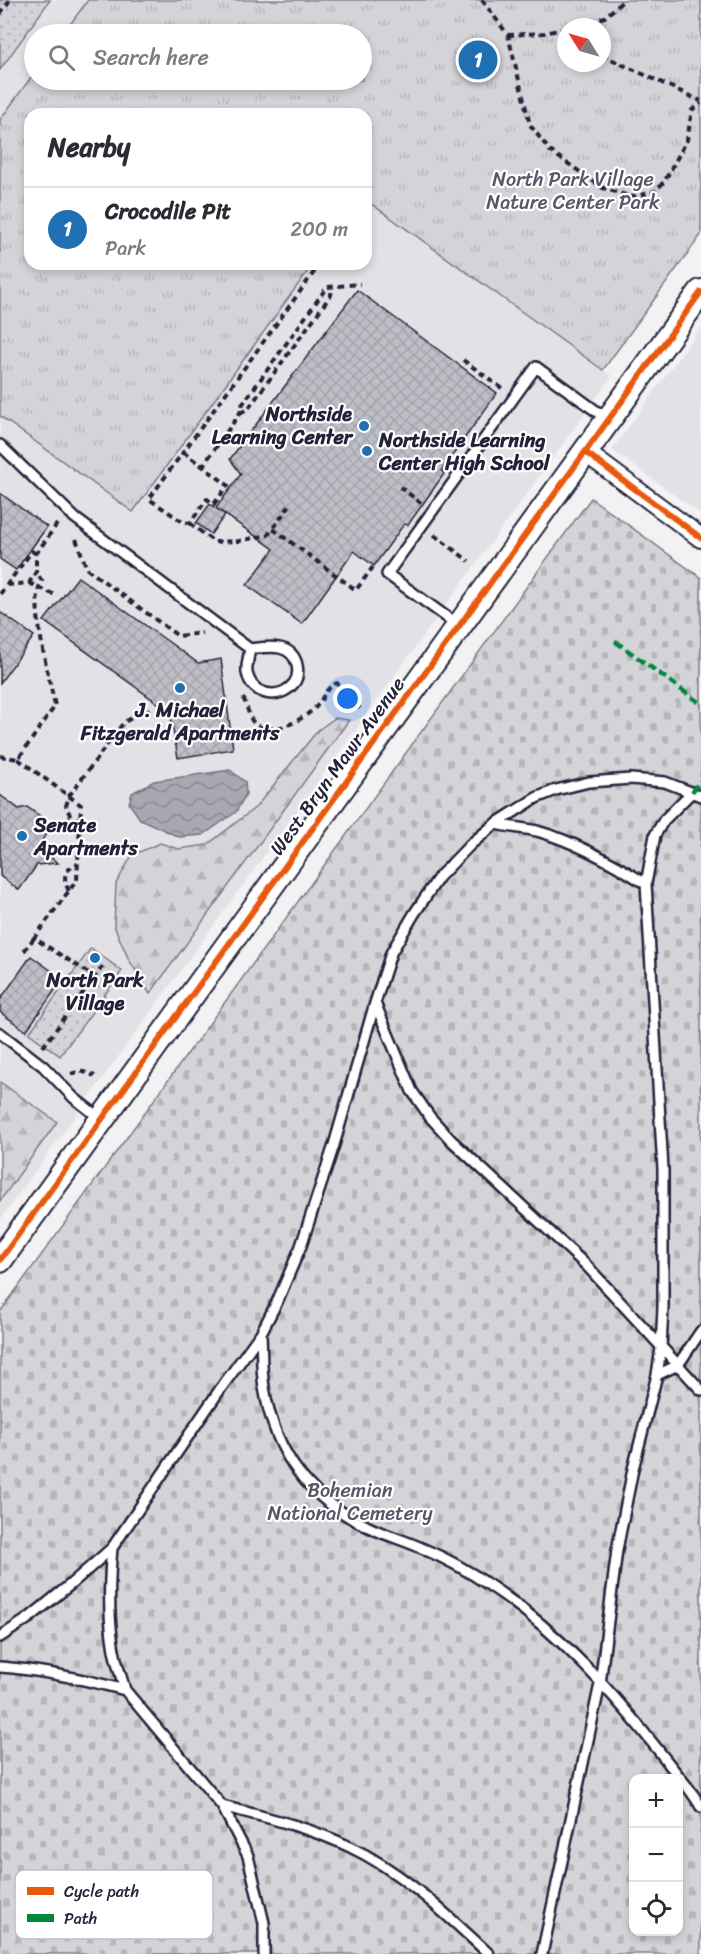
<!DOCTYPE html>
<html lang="en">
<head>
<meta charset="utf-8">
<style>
  :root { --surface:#fff; --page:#f7f7f7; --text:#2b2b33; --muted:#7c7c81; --line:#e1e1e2; --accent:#1f6fb2 }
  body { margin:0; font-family:Sriracha,sans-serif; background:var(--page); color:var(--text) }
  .controls { position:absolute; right:18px; bottom:18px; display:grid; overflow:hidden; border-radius:12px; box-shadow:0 3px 9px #0003 }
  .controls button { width:54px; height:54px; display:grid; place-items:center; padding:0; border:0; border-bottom:2px solid var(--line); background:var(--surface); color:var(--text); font:30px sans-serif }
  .compass { position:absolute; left:557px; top:18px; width:54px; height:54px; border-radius:50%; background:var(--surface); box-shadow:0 3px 9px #0003; rotate:307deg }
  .you { position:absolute; left:348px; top:699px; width:21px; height:21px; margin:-15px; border:4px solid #fff; border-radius:50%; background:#1a73e8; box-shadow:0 0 0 9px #1a73e833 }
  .badge { display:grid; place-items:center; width:39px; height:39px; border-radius:50%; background:var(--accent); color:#fff; font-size:20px; font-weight:700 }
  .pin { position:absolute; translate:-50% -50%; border:3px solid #fff; box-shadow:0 2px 6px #0006 }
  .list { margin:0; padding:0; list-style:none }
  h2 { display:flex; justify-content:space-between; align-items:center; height:78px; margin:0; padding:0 24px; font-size:26px }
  h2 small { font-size:20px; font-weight:400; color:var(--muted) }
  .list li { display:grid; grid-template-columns:39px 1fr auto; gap:18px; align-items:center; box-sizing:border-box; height:84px; padding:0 24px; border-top:2px solid var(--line) }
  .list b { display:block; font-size:22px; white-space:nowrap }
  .list p { margin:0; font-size:20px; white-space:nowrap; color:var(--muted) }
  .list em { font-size:20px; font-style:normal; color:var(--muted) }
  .icon { flex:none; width:33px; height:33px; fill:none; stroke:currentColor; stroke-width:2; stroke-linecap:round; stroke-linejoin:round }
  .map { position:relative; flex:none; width:701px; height:1954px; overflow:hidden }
  .search { position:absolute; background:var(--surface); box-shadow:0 3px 9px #0003; left:24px; top:24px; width:348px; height:66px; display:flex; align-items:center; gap:15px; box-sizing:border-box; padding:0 21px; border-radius:33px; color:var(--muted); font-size:22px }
  .panel { position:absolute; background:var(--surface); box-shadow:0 3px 9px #0003; left:24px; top:108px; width:348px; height:162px; border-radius:18px }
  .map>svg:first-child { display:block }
</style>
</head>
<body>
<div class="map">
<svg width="701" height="1954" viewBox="0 0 701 1954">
  <defs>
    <pattern id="grass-dots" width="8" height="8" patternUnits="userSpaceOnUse" patternTransform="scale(1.5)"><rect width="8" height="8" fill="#d3d3d8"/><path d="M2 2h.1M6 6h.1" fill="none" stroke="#b5b5ba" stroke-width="1.8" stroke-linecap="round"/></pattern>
    <pattern id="forest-firs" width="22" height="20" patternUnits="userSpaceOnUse" patternTransform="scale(1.5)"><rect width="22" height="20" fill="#d3d3d8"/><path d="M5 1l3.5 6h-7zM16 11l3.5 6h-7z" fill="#b5b5ba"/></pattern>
    <pattern id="cemetery-stones" width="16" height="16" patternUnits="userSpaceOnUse" patternTransform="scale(1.5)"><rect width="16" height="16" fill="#d3d3d8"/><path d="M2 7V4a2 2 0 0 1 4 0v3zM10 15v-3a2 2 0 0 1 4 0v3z" fill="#b5b5ba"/></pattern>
    <pattern id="park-tufts" width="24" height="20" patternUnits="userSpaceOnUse" patternTransform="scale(1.5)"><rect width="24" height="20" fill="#d3d3d8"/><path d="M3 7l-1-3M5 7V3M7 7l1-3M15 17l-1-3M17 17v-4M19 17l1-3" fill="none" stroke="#b5b5ba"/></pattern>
    <pattern id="water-waves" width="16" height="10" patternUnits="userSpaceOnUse" patternTransform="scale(1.5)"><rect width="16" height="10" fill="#a8a8b2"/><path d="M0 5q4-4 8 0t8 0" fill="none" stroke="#888892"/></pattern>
    <pattern id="building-cross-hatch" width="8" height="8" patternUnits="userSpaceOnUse" patternTransform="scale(1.5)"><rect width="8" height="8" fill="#bebec6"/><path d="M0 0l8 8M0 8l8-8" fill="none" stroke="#a3a3ab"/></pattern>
  </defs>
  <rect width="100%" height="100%" fill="#f2f2f3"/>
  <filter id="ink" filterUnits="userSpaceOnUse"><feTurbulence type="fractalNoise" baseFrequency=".0167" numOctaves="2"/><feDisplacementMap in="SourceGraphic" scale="12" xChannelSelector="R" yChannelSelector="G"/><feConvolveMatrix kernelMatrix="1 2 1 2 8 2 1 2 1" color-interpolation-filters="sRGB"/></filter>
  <g filter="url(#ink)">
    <path fill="#e2e2e6" d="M0,0H88L63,34H34V73L0,120Z
      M366,200L612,376L0,1220V416L133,512L313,264H366Z
      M701,327V514L612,450Z"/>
    <path fill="url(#grass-dots)" stroke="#7a7a8a" stroke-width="1.5" d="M0,0H50L0,70Z
      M91,948L122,971L60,1056L29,1033Z"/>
    <path fill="url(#forest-firs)" stroke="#7a7a8a" stroke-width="1.5" d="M335,718L349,720L150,994L129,960L114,926L116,884L132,855L160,843L179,849L207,845L256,807L318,730Z
      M0,1082L57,1122L0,1201Z"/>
    <path fill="url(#cemetery-stones)" stroke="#7a7a8a" stroke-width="1.5" fill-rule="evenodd" d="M591,498L701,578V1954H0V1312ZM634,1778H678V1932H634Z"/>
    <path fill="url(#park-tufts)" stroke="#7a7a8a" stroke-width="1.5" fill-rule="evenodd" d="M88,0H701V235L603,370L366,200V114H30V264H313L133,512L0,416V120L34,73V80H362V34H63ZM566,27H602V63H566Z"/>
    <path fill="url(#water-waves)" stroke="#727282" stroke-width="1.5" d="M230,770L245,782L246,794L236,812L203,835L179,837L140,819L129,803L132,793L154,781Z"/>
    <path fill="url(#building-cross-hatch)" stroke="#22223b" stroke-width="1.5" d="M357,290L497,393L442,470L444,474L408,525L404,524L374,566L354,551L302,624L247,585L274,549L216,508L241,474L230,459Z
      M0,493L47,527L16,570L0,559Z
      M210,504L225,515L211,534L196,523Z
      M78,577L198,663L221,659L233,749L178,758L170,712L44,621Z
      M0,612L34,636L0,683Z
      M0,795L19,809L27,807L53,825L37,847L58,863L37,865L19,890L0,876Z
      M31,956L63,979L26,1031L0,1012V1000Z"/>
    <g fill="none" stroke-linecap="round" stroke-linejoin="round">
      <defs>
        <path id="service" d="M0,445L75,518L250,649C267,647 292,642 297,665C298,670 298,678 294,683C280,701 252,696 247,673C246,666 249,656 250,649
          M459,626L387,574L536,367L607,419
          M495,824C509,827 523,828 537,831C576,842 612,862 646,884
          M375,1003L412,1091L430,1117L451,1140L587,1266L701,1390
          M0,1033L43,1066L74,1098L101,1119
          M261,1333C262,1351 261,1370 264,1387C275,1456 311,1502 375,1530C392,1537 409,1542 426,1550C447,1559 470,1572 489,1585C558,1630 616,1696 666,1760C677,1775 692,1790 701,1807
          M657,1375L678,1365L701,1331
          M0,1637L29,1618L71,1584L112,1548L221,1388L261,1333L277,1302L301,1246L334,1145L375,1003L391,953L414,914L439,877L471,844L495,824L536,798L556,790L589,782L631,779L665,782L701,796
          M0,1667C43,1670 83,1679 125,1690C121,1675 115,1660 113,1644C108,1612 109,1580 112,1548
          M125,1690L222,1806L248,1856L264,1923V1954
          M222,1806C265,1817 308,1827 348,1846C402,1871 446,1914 489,1954
          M542,1954L600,1684L617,1550L633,1469L657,1375L661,1348L663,1307V1169L646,884L655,835L664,820L692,792"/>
        <path id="minor" d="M585,452L701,538"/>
        <path id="tertiary" d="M0,1260L701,292"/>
      </defs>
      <use href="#service" stroke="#22223b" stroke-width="14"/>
      <use href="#minor" stroke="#22223b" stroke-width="22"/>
      <use href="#tertiary" stroke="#22223b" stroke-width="28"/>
      <path stroke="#22223b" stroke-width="4" stroke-dasharray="6 4.5" stroke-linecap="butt" d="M482,0L508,35L530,125L550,151L603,188L632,197L654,192L664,182L687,140L692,110L701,103
        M0,14L10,0
        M570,27L605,17L624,0
        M508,35L545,33L566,28
        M602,55L701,101
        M463,360L503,389
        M240,413L248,409L331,295L332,287
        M183,452L228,485L214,504L207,499L190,523L183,522L149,499L320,264
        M202,467L240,413L242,405L327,287L360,284
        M400,487L421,503
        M190,523L214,542L239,541L268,535L290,505
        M273,529L356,590L373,567
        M434,535L469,561
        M76,539L87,569L178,636L202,633
        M29,583L57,596
        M7,585L29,583L36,572V554L57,524
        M0,594L32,551L36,554
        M243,698C248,706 248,718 255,724C272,737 303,720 316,707C325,697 323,690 337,683L361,710
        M0,756L18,759L55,706C50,682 28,598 42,581L36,572
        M18,759L81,805L77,880L34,938L95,977
        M80,821L70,815L66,806L69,796L124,722L152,708
        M69,891C62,878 64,869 78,864
        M24,951L34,938
        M43,1047L105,963
        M71,1074L81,1071L95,1076"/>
      <use href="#service" stroke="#fff" stroke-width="9"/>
      <use href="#minor" stroke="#fff" stroke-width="18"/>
      <use href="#tertiary" stroke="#fff" stroke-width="24"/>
      <path stroke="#00873e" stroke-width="4.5" stroke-dasharray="9 4.5" stroke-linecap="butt" d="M615,641L701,704
        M692,792L701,780"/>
      <defs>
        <path id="cycleway" d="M585,452L701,538
          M0,1260L701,292"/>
      </defs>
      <use href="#cycleway" stroke="#fff" stroke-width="10"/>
      <use href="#cycleway" stroke="#e8590c" stroke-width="6"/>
    </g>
  </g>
  <g fill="#1f6fb2" stroke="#fff" stroke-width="2">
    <circle cx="364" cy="426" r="6"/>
    <circle cx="367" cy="451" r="6"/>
    <circle cx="180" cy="688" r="6"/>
    <circle cx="22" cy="836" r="6"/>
    <circle cx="95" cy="958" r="6"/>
  </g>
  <g text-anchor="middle" stroke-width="4.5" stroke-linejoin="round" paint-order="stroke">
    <g font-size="20" fill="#57576a" stroke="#fff">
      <text x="573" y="186">North Park Village<tspan x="573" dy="23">Nature Center Park</tspan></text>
      <text x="350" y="1497">Bohemian<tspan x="350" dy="23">National Cemetery</tspan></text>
    </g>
    <g font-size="20" font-weight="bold" fill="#22223b" stroke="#fff" text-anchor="start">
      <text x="352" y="421" text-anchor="end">Northside<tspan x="352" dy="23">Learning Center</tspan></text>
      <text x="379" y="447">Northside Learning<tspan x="379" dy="23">Center High School</tspan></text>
      <text x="180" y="717" text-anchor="middle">J. Michael<tspan x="180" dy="23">Fitzgerald Apartments</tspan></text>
      <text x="34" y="832">Senate<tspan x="34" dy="23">Apartments</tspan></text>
      <text x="95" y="987" text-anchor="middle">North Park<tspan x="95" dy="23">Village</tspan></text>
    </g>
    <g font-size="20" fill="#22223b" stroke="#fff">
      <text transform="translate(337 766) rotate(-54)" y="7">West Bryn Mawr Avenue</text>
    </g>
  </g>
  <rect x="15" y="1870" width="198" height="69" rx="9" fill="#fff" stroke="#bdbdc4" stroke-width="1.5"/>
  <rect x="27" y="1887" width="27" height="8" fill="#e8590c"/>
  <rect x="27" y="1914" width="27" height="8" fill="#00873e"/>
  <g font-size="16" fill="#22223b">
    <text x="64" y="1897">Cycle path</text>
    <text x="64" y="1924">Path</text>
  </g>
</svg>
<div class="controls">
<button>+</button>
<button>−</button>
<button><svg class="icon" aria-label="locate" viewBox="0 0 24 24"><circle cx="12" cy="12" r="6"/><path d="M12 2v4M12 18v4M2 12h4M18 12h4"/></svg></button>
</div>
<svg class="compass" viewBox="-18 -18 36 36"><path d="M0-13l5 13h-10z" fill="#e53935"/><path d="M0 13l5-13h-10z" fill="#7c7c81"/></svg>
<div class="you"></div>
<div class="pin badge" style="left:478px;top:60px">1</div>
<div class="search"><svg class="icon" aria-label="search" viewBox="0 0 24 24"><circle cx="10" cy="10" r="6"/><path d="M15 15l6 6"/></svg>Search here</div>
<section class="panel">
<h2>Nearby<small></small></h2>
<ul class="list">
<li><span class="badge">1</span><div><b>Crocodile Pit</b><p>Park</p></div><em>200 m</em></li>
</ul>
</section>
</div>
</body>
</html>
